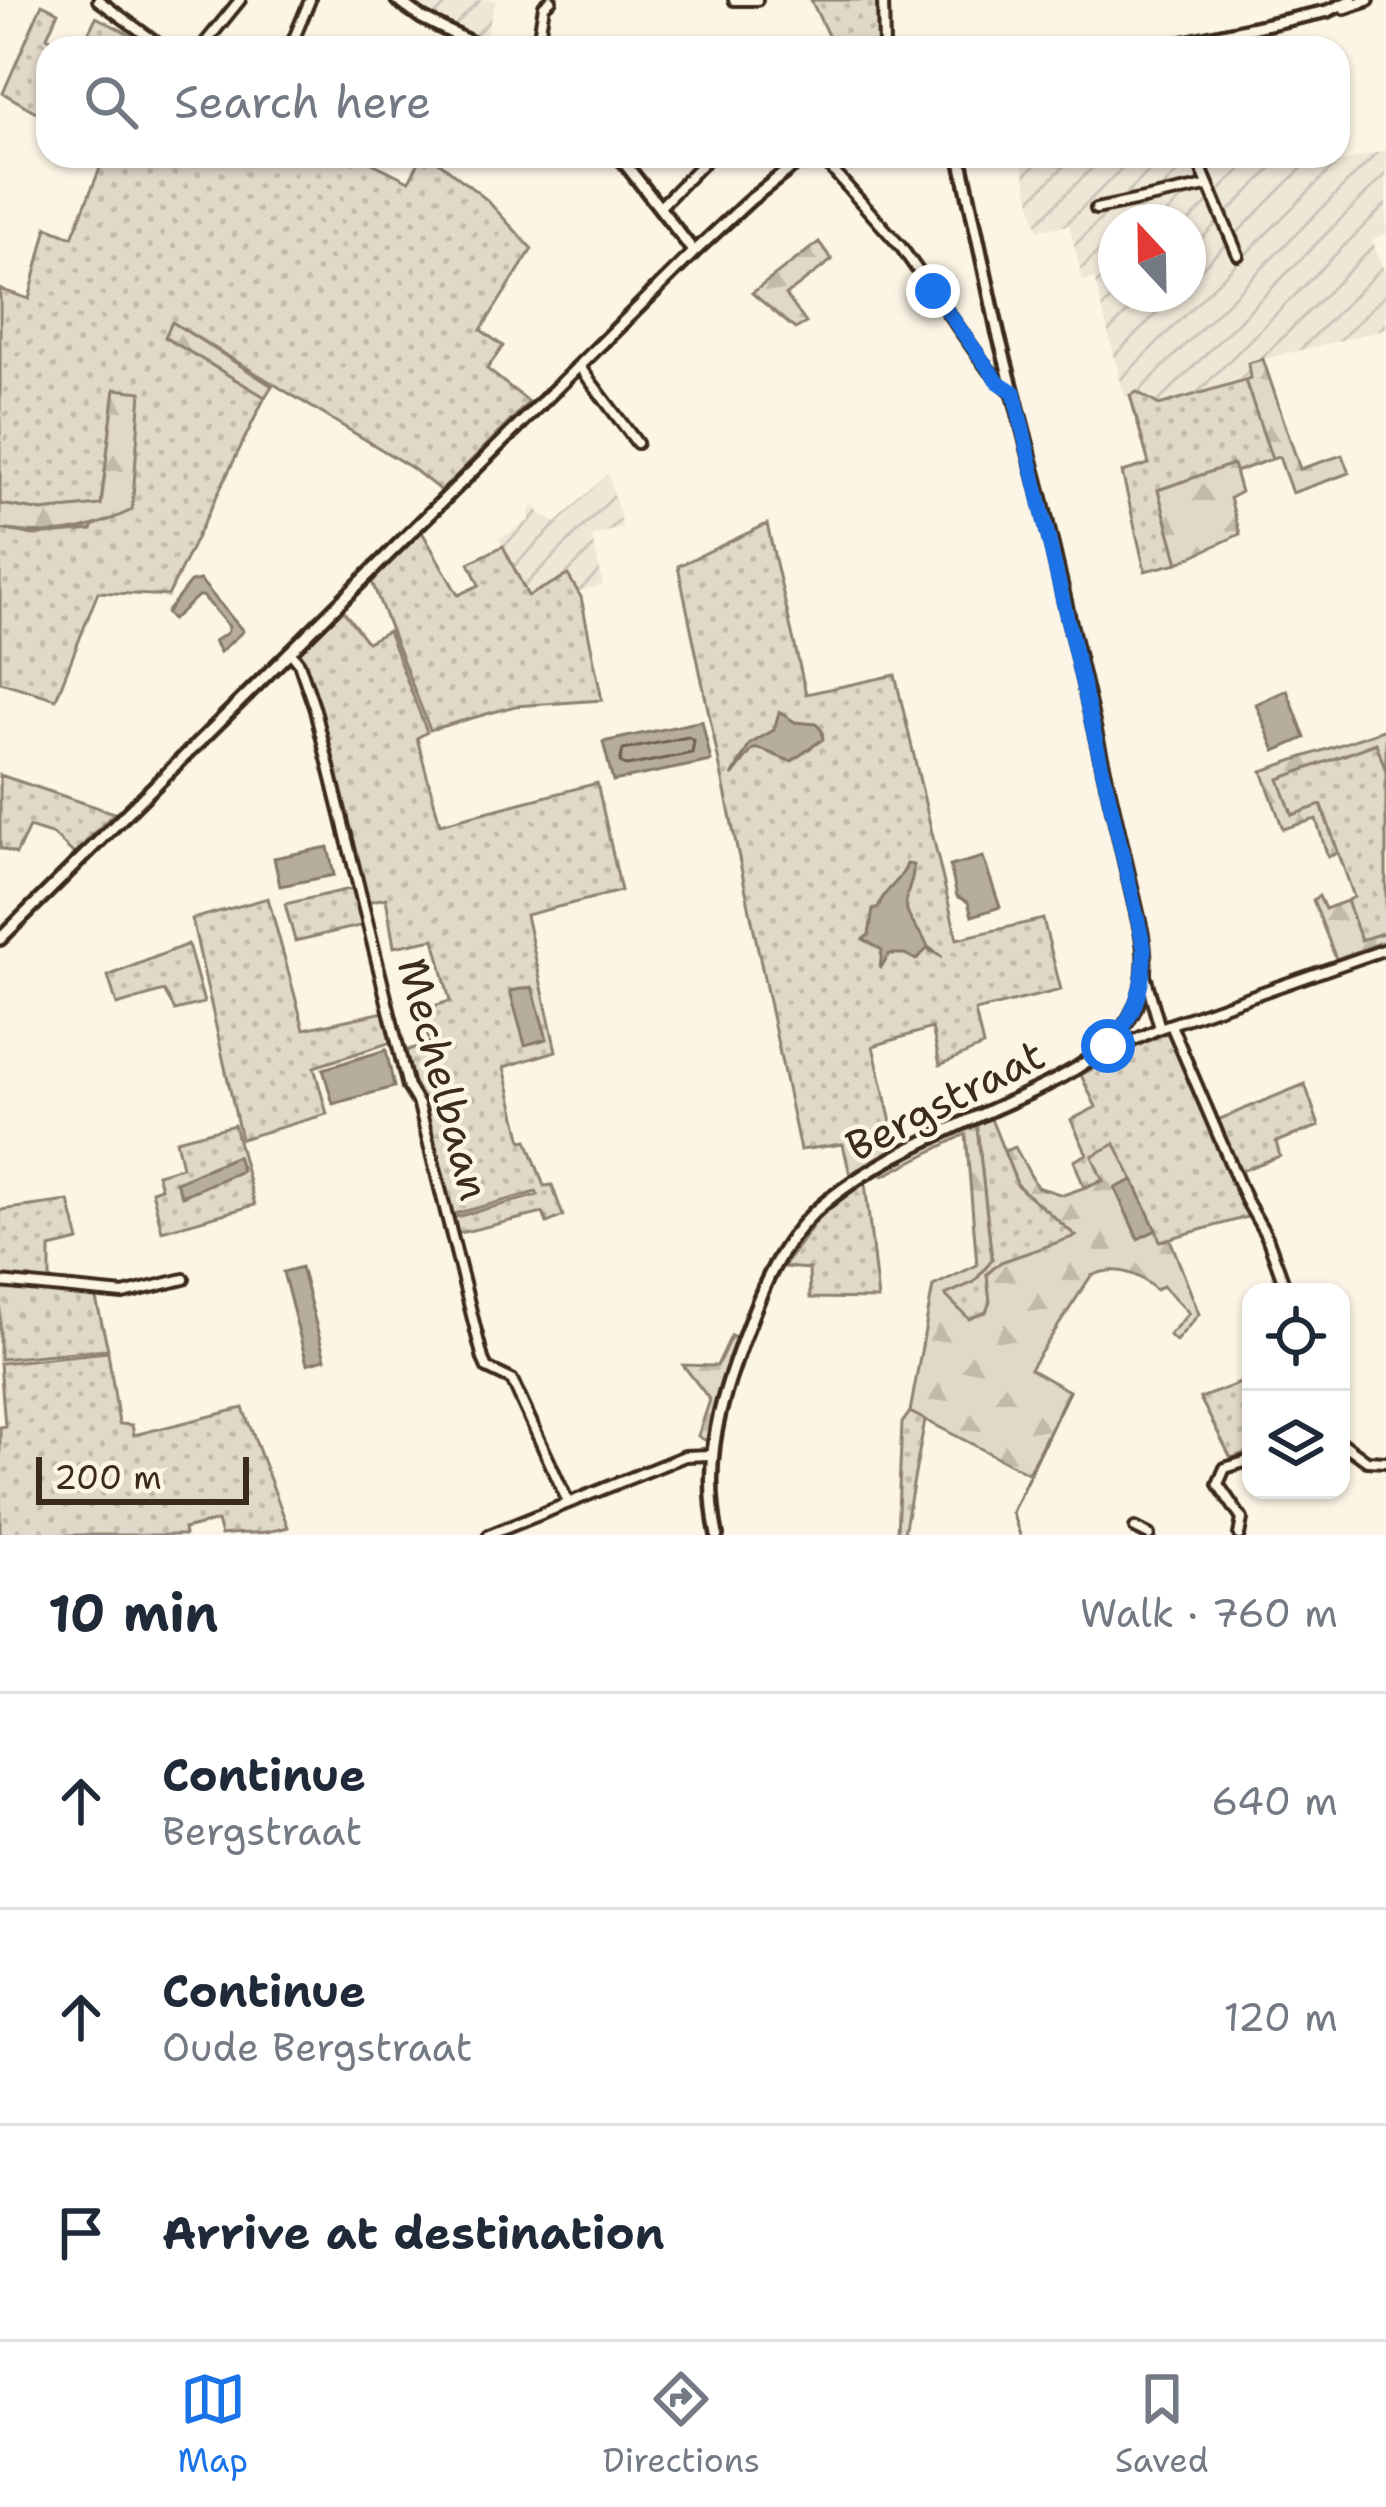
<!DOCTYPE html>
<html lang="en">
<head>
<meta charset="utf-8">
<style>
  :root { --surface:#fff; --page:#f2f2f3; --text:#1f2937; --muted:#747a83; --line:#e0e1e3; --accent:#1a73e8 }
  body { margin:0; font-family:"Shantell Sans",sans-serif; background:var(--page); color:var(--text) }
  .controls { position:absolute; right:36px; bottom:36px; display:grid; overflow:hidden; border-radius:24px; box-shadow:0 3px 9px #0004 }
  .controls button { width:108px; height:108px; display:grid; place-items:center; padding:0; border:0; border-bottom:3px solid var(--line); background:var(--surface); color:var(--text); font:60px sans-serif }
  .compass { position:absolute; left:1098px; top:204px; width:108px; height:108px; border-radius:50%; background:var(--surface); box-shadow:0 3px 9px #0004; rotate:338deg }
  .scale { position:absolute; left:36px; bottom:30px; width:213px; box-sizing:border-box; padding-left:12px; border:6px solid #3b2a1e; border-top:0; font-size:33px; line-height:42px; white-space:nowrap; color:#3b2a1e; -webkit-text-stroke:9px #fcf5e5; paint-order:stroke }
  .stop { position:absolute; width:36px; height:36px; margin:-27px; border:9px solid #1a73e8; border-radius:50%; background:#fff }
  .stop.end { background:#1a73e8; border-color:#fff; box-shadow:0 3px 12px #0008 }
  .list { margin:0; padding:0; list-style:none }
  h2 { display:flex; justify-content:space-between; align-items:center; height:156px; margin:0; padding:0 48px; font-size:51px }
  h2 small { font-size:39px; font-weight:400; color:var(--muted) }
  .list li { display:grid; grid-template-columns:78px 1fr auto; gap:36px; align-items:center; box-sizing:border-box; height:216px; padding:0 48px; border-top:3px solid var(--line) }
  .list b { display:block; font-size:45px; white-space:nowrap }
  .list p { margin:0; font-size:39px; white-space:nowrap; color:var(--muted) }
  .list em { font-size:39px; font-style:normal; color:var(--muted) }
  .icon { flex:none; width:66px; height:66px; fill:none; stroke:currentColor; stroke-width:2; stroke-linecap:round; stroke-linejoin:round }
  .map { position:relative; flex:none; width:1386px; height:1535px; overflow:hidden }
  .search { position:absolute; background:var(--surface); box-shadow:0 3px 9px #0004; left:36px; right:36px; top:36px; height:132px; display:flex; align-items:center; gap:30px; box-sizing:border-box; padding:0 42px; border-radius:36px; color:var(--muted); font-size:45px }
  .sheet { height:804px; background:var(--surface) }
  nav { display:flex; justify-content:space-around; align-items:center; box-sizing:border-box; height:168px; border-top:3px solid var(--line); background:var(--surface); font-size:33px; color:var(--muted) }
  nav a { display:grid; justify-items:center; gap:6px }
  nav .on { color:var(--accent) }
  .map>svg:first-child { display:block }
</style>
</head>
<body>
<div class="map">
<svg width="1386" height="1535" viewBox="0 0 1386 1535">
  <defs>
    <pattern id="industrial-furrows" width="10" height="10" patternUnits="userSpaceOnUse" patternTransform="scale(3)"><rect width="10" height="10" fill="#eee6d6"/><path d="M-1 1l2-2M0 10L10 0M9 11l2-2" fill="none" stroke="#cdc5b7"/></pattern>
    <pattern id="green-dots" width="8" height="8" patternUnits="userSpaceOnUse" patternTransform="scale(3)"><rect width="8" height="8" fill="#e0d8c8"/><path d="M2 2h.1M6 6h.1" fill="none" stroke="#c1baab" stroke-width="1.8" stroke-linecap="round"/></pattern>
    <pattern id="forest-firs" width="22" height="20" patternUnits="userSpaceOnUse" patternTransform="scale(3)"><rect width="22" height="20" fill="#e0d8c8"/><path d="M5 1l3.5 6h-7zM16 11l3.5 6h-7z" fill="#c1baab"/></pattern>
  </defs>
  <rect width="100%" height="100%" fill="#fcf5e5"/>
  <filter id="ink" filterUnits="userSpaceOnUse"><feTurbulence type="fractalNoise" baseFrequency=".00833" numOctaves="2"/><feDisplacementMap in="SourceGraphic" scale="24" xChannelSelector="R" yChannelSelector="G"/><feConvolveMatrix kernelMatrix="1 2 1 2 8 2 1 2 1" color-interpolation-filters="sRGB"/></filter>
  <g filter="url(#ink)">
    <path fill="url(#industrial-furrows)" fill-rule="evenodd" d="M407,0H496L484,43Z
      M1386,150V233L1372,239L1386,276V329L1248,363L1250,379L1159,405L1137,392L1125,398L1094,278L1083,281L1069,225L1038,230L1020,156H1326L1330,165ZM1116,222H1188V294H1116Z
      M608,474L623,527L592,536L603,585L575,592L567,576L528,596L499,539L530,520V508L536,507L540,514L556,523Z"/>
    <path fill="url(#green-dots)" stroke="#8e8173" stroke-width="3" d="M811,0H878L879,48H834Z
      M42,4L58,12L47,37L69,48H48V119L3,93Z
      M96,17L156,48H81Z
      M105,156H358L409,181L422,156H431L486,199L532,249L481,330L503,346L487,369L529,402L441,491L412,468L173,323L166,338L265,397L168,596L98,592L56,699L0,682V529L35,535L92,530L141,393L115,390L101,505L42,511L0,504V289L29,299L47,227L72,237Z
      M1245,380L1272,459L1235,472L1233,465L1158,490L1178,563L1145,571L1122,472L1149,464L1130,395L1137,392L1159,405Z
      M767,524L806,694L895,675L957,939L1043,919L1061,990L975,1011L983,1046L940,1065L932,1028L873,1046L897,1148L850,1175L843,1144L800,1150L678,566Z
      M421,530L458,595L479,585L469,563L503,546L528,596L568,575L581,597L602,700L515,706L430,730L372,582Z
      M342,609L367,642L388,631L427,732L417,738L440,824L597,783L621,891L526,915L556,1051L504,1067L522,1141L527,1140L544,1186L552,1185L563,1216L547,1223L543,1213L456,1234L452,1218L538,1195L536,1192L451,1215L423,1108L402,1052L430,1043L421,1010L450,1001L434,939L394,947L386,898L367,902L309,676L298,653Z
      M1377,743L1386,771V932L1361,940L1347,901L1354,897L1322,806L1292,815L1278,779Z
      M0,775L114,813L74,854L54,835L29,827L16,854L0,848Z
      M354,888L364,925L295,941L285,904Z
      M268,898L304,1029L384,1012L392,1042L314,1067L327,1114L241,1139L192,919Z
      M188,944L204,1003L175,1010L164,991L117,1005L108,976Z
      M1167,1030L1251,1216L1160,1241L1115,1145L1103,1180L1084,1187L1074,1161L1087,1154L1071,1120L1096,1107L1081,1075Z
      M1305,1084L1319,1126L1276,1142L1280,1156L1238,1172L1215,1121Z
      M989,1114L1018,1186L1077,1236L1001,1262L987,1274L990,1302L986,1313L969,1319L944,1295L974,1282L992,1260L976,1119Z
      M234,1125L255,1205L162,1231L152,1191L161,1188L157,1174L182,1167L176,1140Z
      M865,1182L878,1299L810,1298L809,1269L783,1267L820,1216Z
      M69,1201L79,1241L50,1248V1285L0,1279V1210Z
      M0,1286L95,1295L108,1349L0,1359Z
      M108,1352L119,1424L132,1425L134,1435L243,1408L288,1527C265,1535 244,1532 221,1535L217,1521L184,1529L185,1535H0V1427L5,1426L0,1363Z
      M1251,1379V1451L1231,1458L1200,1398Z
      M910,1412L925,1420L904,1533H897L902,1423Z"/>
    <path fill="url(#forest-firs)" stroke="#8e8173" stroke-width="3" d="M819,242L832,260L786,295L806,323L795,329L752,293Z
      M172,322L272,386L265,397L165,337Z
      M1263,359L1300,469L1342,455L1349,473L1292,493L1279,457L1272,459L1245,380L1250,378L1248,363Z
      M115,389L141,392L132,510C85,533 52,537 0,529V504L42,511L101,505Z
      M1233,464L1241,492L1230,498L1240,534L1178,563L1158,490Z
      M1386,729V771L1376,743L1279,779L1292,815L1321,805L1338,853L1328,857L1316,819L1283,829L1262,771Z
      M1319,896L1325,909L1347,901L1361,940L1386,932V941L1336,959L1313,900Z
      M976,1119L992,1260L974,1282L945,1295L969,1319L986,1312L990,1302L987,1274L1001,1262L1076,1236L1018,1186L1004,1151L1015,1147L1037,1187L1063,1195L1103,1181L1092,1156L1115,1144L1133,1180L1115,1189L1138,1238L1156,1230L1160,1241L1170,1239L1199,1314L1176,1341L1169,1335L1189,1313L1163,1286L1156,1290C1137,1272 1116,1265 1091,1276L1030,1369L1069,1391L1028,1473L910,1412L933,1286L977,1265L966,1134L883,1176L879,1168Z
      M731,1336L738,1339L707,1441L698,1436L710,1400L683,1365L717,1366Z"/>
    <path fill="#b7ad9e" stroke="#85796b" stroke-width="3" d="M200,580L243,631L220,652L214,641L227,633L229,627L203,596H198L172,620L166,613L190,582Z
      M1287,690L1305,738L1275,751L1256,704Z
      M779,712L795,722L816,724L822,731L823,739L792,761C779,759 764,747 753,749L732,776L750,744L774,730Z
      M702,721L711,761L613,781L603,742Z
      M328,847L334,875L280,886L274,858Z
      M983,857L1000,907L972,916L968,902L957,896L950,866Z
      M907,864L913,865C915,879 906,890 906,904C907,923 923,932 928,947L942,957L927,949L916,960L905,954H889L880,969L882,950L863,939L869,935L873,909L878,908C884,888 901,883 907,864Z
      M532,987L547,1039L525,1045L510,991Z
      M386,1050L394,1087L333,1104L323,1069Z
      M237,1156L242,1171L182,1196L176,1182Z
      M1133,1180L1156,1230L1138,1239L1115,1188Z
      M301,1267L325,1359L307,1364L283,1272Z"/>
    <g fill="none" stroke-linecap="round" stroke-linejoin="round">
      <path stroke="#6d5e51" stroke-width="3" d="M688,737L694,741L692,753L627,766L620,762L623,750Z"/>
      <path stroke="#85796b" stroke-width="3" d="M1020,1535L1012,1512L1069,1391"/>
      <defs>
        <path id="minor" d="M98,0L164,48
          M734,0H757
          M883,0L884,48
          M201,48L240,0
          M290,48L310,0
          M537,48L544,6L551,0
          M820,156L901,247L987,368L1012,392
          M1196,156L1238,255
          M660,207L710,156
          M1096,209L1206,186
          M579,366L637,443
          M291,653L299,663L315,710L408,1087L419,1105L483,1359L487,1368L512,1380L568,1502
          M1144,972L1160,1028
          M1171,1025L1246,1200L1267,1237L1287,1292
          M1109,1046H1122L1160,1028L1386,949
          M0,1282L123,1294L184,1279
          M1341,1442L1367,1461L1386,1462
          M1135,1528L1149,1535
          M489,1535L685,1456L710,1455
          M1239,1535L1242,1519L1218,1484L1225,1468L1251,1460"/>
        <path id="tertiary" d="M397,0L422,18L482,48
          M1345,8L1368,0
          M1159,48L1328,11L1352,0
          M619,156L694,252
          M0,939L694,252L750,200L806,156
          M717,1535C704,1470 715,1418 737,1357C756,1303 776,1245 820,1207C867,1166 931,1138 987,1112C1068,1075 1164,1042 1141,930L1042,502L998,333L960,156"/>
      </defs>
      <use href="#minor" stroke="#3b2a1e" stroke-width="16"/>
      <use href="#tertiary" stroke="#3b2a1e" stroke-width="18"/>
      <use href="#minor" stroke="#fcf5e5" stroke-width="8"/>
      <use href="#tertiary" stroke="#fcf5e5" stroke-width="9"/>
    </g>
  </g>
  <g fill="none" stroke-linecap="round" stroke-linejoin="round" filter="url(#ink)">
    <path stroke="#1a73e8" stroke-width="15" d="M933,291L998,382L1014,392L1144,947C1145,984 1134,1019 1108,1046"/>
  </g>
  <g text-anchor="middle" stroke-width="9" stroke-linejoin="round" paint-order="stroke">
    <g font-size="42" fill="#3b2a1e" stroke="#fcf5e5">
      <text transform="translate(444 1079) rotate(75)" y="15">Mechelbaan</text>
      <text transform="translate(945 1100) rotate(-27)" y="15">Bergstraat</text>
    </g>
  </g>
</svg>
<div class="controls">
<button><svg class="icon" aria-label="locate" viewBox="0 0 24 24"><circle cx="12" cy="12" r="6"/><path d="M12 2v4M12 18v4M2 12h4M18 12h4"/></svg></button>
<button><svg class="icon" aria-label="layers" viewBox="0 0 24 24"><path d="M12 4l9 5-9 5-9-5zM3 14l9 5 9-5"/></svg></button>
</div>
<svg class="compass" viewBox="-18 -18 36 36"><path d="M0-13l5 13h-10z" fill="#e53935"/><path d="M0 13l5-13h-10z" fill="#747a83"/></svg>
<div class="scale">200 m</div>
<div class="stop" style="left:1108px;top:1046px"></div>
<div class="stop end" style="left:933px;top:291px"></div>
<div class="search"><svg class="icon" aria-label="search" viewBox="0 0 24 24"><circle cx="10" cy="10" r="6"/><path d="M15 15l6 6"/></svg>Search here</div>
</div>
<section class="sheet">
<h2>10 min<small>Walk · 760 m</small></h2>
<ul class="list">
<li><svg class="icon" aria-label="ahead" viewBox="0 0 24 24"><path d="M12 20V5M6 11l6-6 6 6"/></svg><div><b>Continue</b><p>Bergstraat</p></div><em>640 m</em></li>
<li><svg class="icon" aria-label="ahead" viewBox="0 0 24 24"><path d="M12 20V5M6 11l6-6 6 6"/></svg><div><b>Continue</b><p>Oude Bergstraat</p></div><em>120 m</em></li>
<li><svg class="icon" aria-label="arrive" viewBox="0 0 24 24"><path d="M6 21V4h12l-3 4 3 4H6"/></svg><div><b>Arrive at destination</b></div></li>
</ul>
</section>
<nav>
<a class="on"><svg class="icon" aria-label="map" viewBox="0 0 24 24"><path d="M3 6l6-2 6 2 6-2v14l-6 2-6-2-6 2zM9 4v14M15 6v14"/></svg>Map</a>
<a><svg class="icon" aria-label="directions" viewBox="0 0 24 24"><path d="M12 3l9 9-9 9-9-9zM9 14v-3h6M13 9l2 2-2 2"/></svg>Directions</a>
<a><svg class="icon" aria-label="saved" viewBox="0 0 24 24"><path d="M7 4h10v16l-5-4-5 4z"/></svg>Saved</a>
</nav>
</body>
</html>
